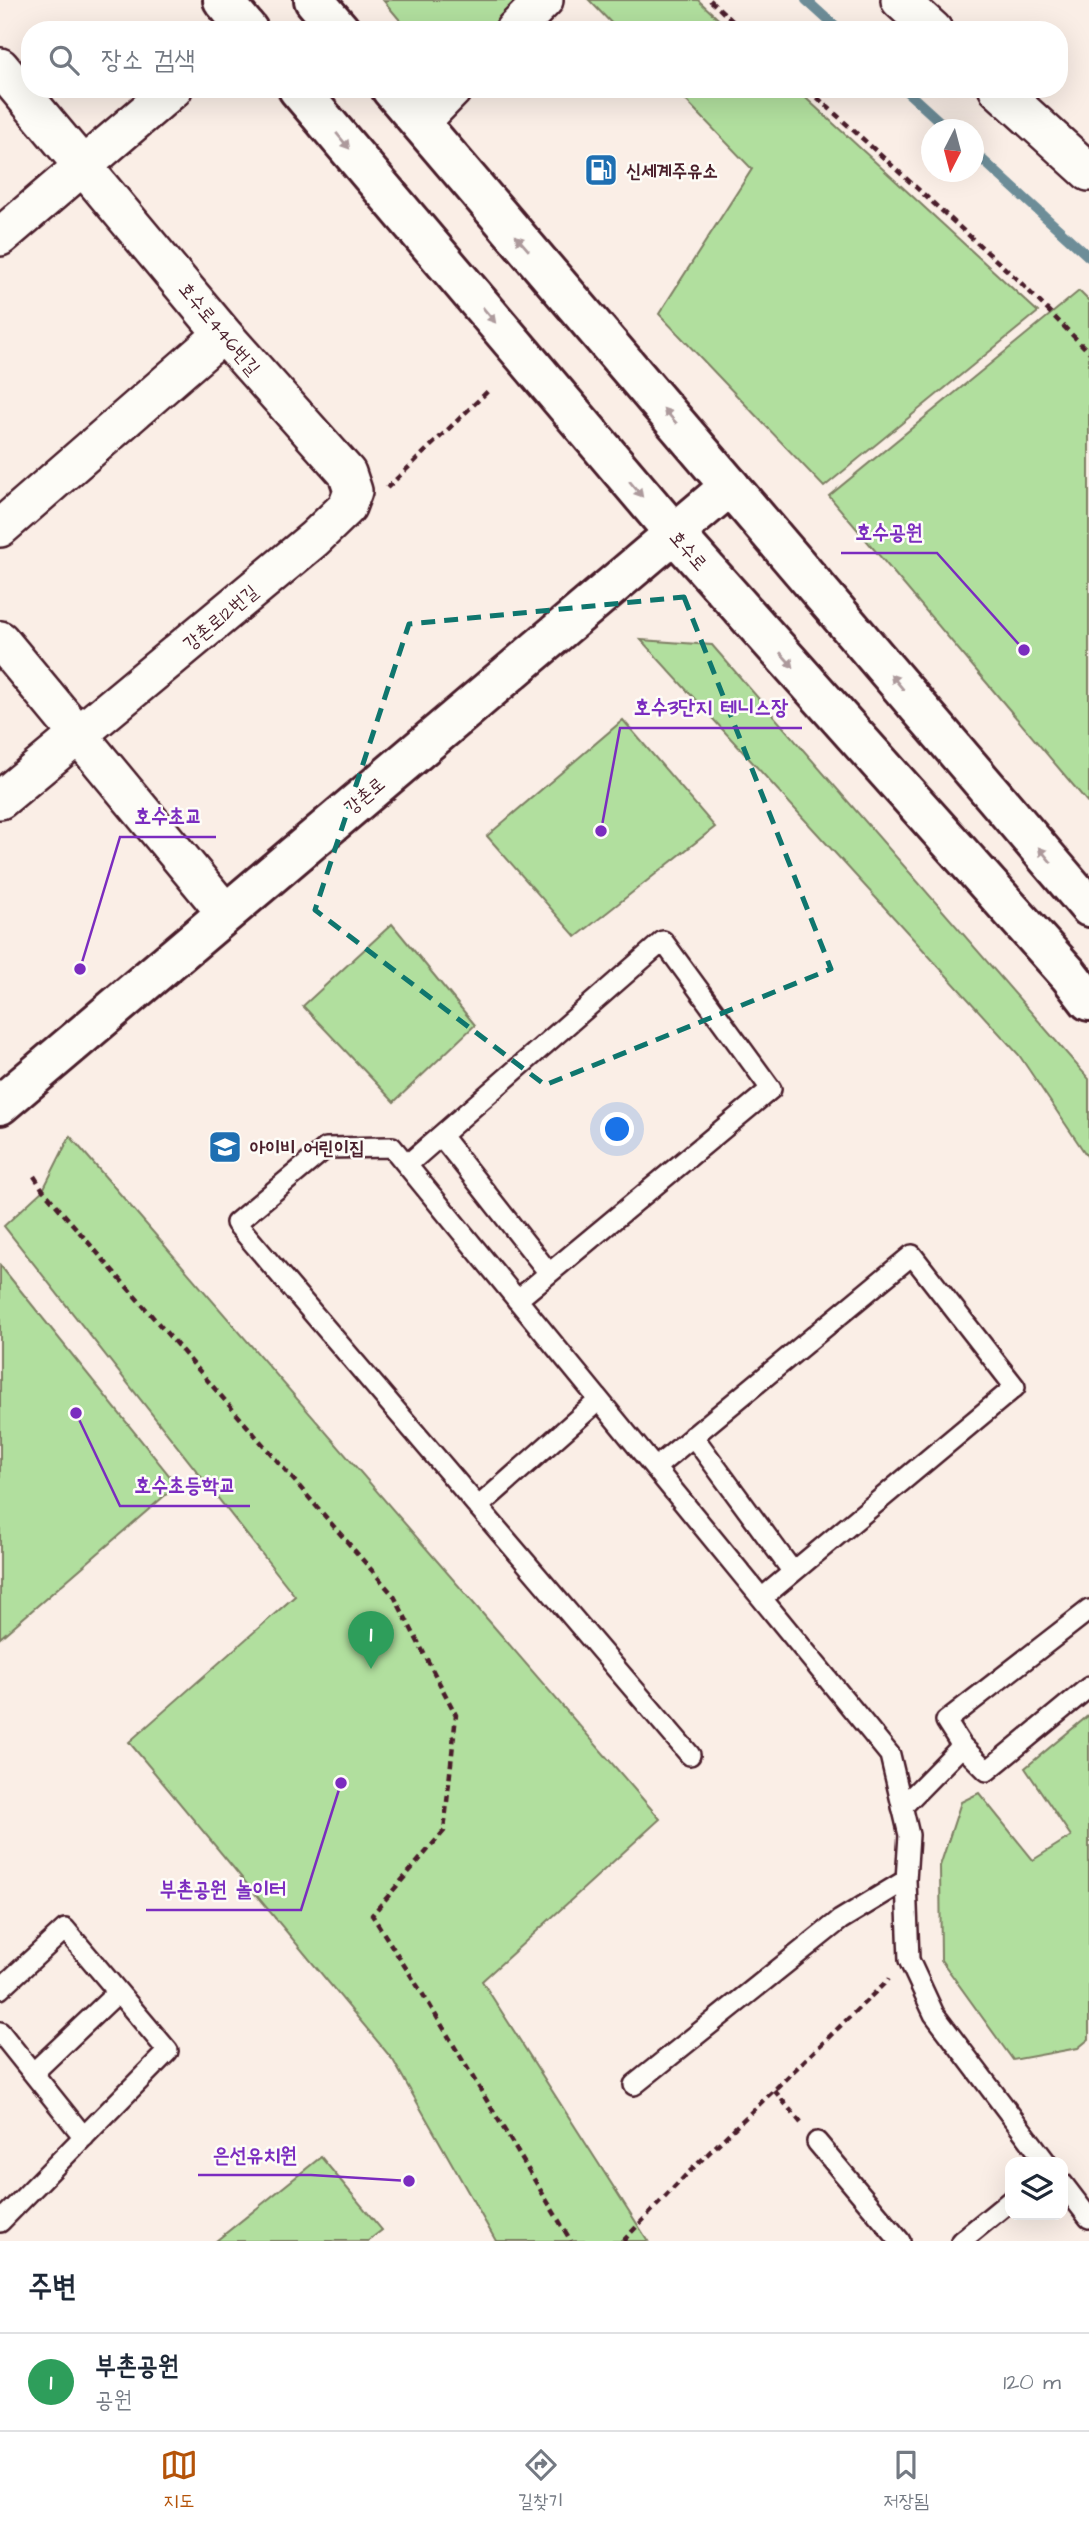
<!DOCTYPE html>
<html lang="ko">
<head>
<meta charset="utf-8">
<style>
  :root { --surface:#fff; --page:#f2f2f3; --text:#1f2937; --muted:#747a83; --line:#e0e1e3; --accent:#b45309 }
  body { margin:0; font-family:"Architects Daughter","Poor Story",sans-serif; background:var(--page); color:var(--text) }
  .controls { position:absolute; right:21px; bottom:21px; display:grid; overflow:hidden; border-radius:14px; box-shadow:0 7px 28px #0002 }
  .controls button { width:63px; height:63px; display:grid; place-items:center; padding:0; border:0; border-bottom:2px solid var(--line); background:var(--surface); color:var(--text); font:35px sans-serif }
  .compass { position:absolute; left:921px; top:119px; width:63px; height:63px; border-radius:50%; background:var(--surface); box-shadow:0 7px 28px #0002; rotate:186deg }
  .you { position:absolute; left:618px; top:1130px; width:24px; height:24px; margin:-18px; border:5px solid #fff; border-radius:50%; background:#1a73e8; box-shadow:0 0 0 10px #1a73e833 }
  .badge { display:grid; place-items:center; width:46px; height:46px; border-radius:50%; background:var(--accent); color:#fff; font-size:23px; font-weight:700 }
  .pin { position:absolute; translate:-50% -58px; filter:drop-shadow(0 2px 4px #0008) }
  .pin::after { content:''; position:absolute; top:37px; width:24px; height:21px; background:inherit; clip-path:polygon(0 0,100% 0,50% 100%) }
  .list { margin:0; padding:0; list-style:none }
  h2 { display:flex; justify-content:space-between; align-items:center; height:91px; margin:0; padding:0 28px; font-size:30px }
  h2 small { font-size:23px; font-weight:400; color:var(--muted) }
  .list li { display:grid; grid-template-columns:46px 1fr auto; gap:21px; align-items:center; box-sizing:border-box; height:98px; padding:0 28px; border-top:2px solid var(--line) }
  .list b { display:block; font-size:26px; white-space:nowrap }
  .list p { margin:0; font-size:23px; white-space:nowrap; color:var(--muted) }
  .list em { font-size:23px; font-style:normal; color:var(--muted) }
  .icon { flex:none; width:38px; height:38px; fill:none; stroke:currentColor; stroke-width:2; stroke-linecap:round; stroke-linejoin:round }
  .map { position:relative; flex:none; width:1089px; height:2241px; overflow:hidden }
  .search { position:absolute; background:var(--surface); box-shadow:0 7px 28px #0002; left:21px; right:21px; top:21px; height:77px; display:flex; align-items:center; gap:18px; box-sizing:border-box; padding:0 24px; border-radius:28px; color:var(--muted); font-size:26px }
  .sheet { height:189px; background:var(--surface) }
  nav { display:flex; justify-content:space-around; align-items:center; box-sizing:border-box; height:98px; border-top:2px solid var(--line); background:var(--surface); font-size:19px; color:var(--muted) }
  nav a { display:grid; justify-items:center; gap:4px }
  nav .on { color:var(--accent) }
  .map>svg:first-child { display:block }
</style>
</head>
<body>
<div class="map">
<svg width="1089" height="2241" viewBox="0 0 1089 2241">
  <rect width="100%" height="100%" fill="#faeee6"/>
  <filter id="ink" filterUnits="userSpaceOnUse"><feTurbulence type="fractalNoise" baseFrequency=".0143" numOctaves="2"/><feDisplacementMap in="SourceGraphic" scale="14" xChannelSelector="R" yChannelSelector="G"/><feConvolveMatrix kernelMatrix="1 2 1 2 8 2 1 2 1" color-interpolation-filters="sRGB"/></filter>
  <g filter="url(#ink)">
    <path fill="#b1df9e" stroke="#7e7f64" stroke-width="2" d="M383,0H525L493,30H408Z
      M589,0H698L730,30H618Z
      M675,89H796L1038,312L824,487L659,314L752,169Z
      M1079,291L1089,301V804L829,496Z
      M641,640L712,645L1089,1079V1159L1019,1055Z
      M623,720L715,827L576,937L487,836Z
      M392,924L475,1025L394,1102L303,1006Z
      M70,1136L660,1819L482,1981L648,2241H496L393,2060L129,1742L295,1596L4,1226L43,1190Z
      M0,1265L177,1485L0,1638Z
      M1089,1715V2039L1078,2048L1013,2060L941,1960L940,1866L961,1802L979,1793L1033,1860L1071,1836L1025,1768Z
      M321,2157L382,2230L368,2241H216Z"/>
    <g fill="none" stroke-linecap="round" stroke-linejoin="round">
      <path stroke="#6d8d98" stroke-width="10" d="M806,0L839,30
        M904,89L949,130
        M974,152L1089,257"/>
      <defs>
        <path id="service" d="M441,1136L549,1273
          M407,1165L663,941L771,1089L517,1300
          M693,1436L793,1572
          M655,1468L912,1255L1015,1387L762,1598
          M478,1507L599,1400
          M1089,1610L946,1721L962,1746L987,1771L1089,1687
          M690,1755L236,1223L326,1148L392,1147L890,1755L909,1835L906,1880L909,1960L934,2014L1046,2162
          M902,1807L962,1746
          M0,1989L65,1929L168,2051L0,2222
          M0,2032L84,2137
          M33,2073L118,1992
          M634,2085L840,1920L906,1880
          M817,2142L900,2241
          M1063,2184L1089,2218
          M961,2241L1010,2201"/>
        <path id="minor" d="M900,0L933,30
          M514,30L544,0
          M0,67L223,334L347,473L353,491L347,507L314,539L0,800
          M998,89L1089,172
          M420,123L453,89
          M0,237L173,89
          M0,528L223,334
          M0,640L225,912"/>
        <path id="secondary" d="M0,1105L730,486"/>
        <path id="primary" d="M223,0L248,30
          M314,0L340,30
          M298,89L674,533L1069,975L1089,1001
          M391,89L1089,907"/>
      </defs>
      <use href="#service" stroke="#4a1f2b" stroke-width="24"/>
      <use href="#minor" stroke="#4a1f2b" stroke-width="42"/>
      <use href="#secondary" stroke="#4a1f2b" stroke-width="44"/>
      <use href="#primary" stroke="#4a1f2b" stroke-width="44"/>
      <path stroke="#4a1f2b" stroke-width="4.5" stroke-dasharray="7 5" stroke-linecap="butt" d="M710,0L742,30
        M808,89L1020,282L1089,352
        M387,488L488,391
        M34,1176L43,1190L394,1596L456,1715L444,1831L372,1915L429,2004L571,2241
        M774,2090L801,2123
        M623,2241L686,2175L889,1979"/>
      <use href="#service" stroke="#fdfcf7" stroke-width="19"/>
      <use href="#minor" stroke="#fdfcf7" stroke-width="37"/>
      <use href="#secondary" stroke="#fdfcf7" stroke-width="38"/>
      <use href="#primary" stroke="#fdfcf7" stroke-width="38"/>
    </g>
    <defs><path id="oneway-solid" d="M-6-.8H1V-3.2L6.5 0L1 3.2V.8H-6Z" transform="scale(1.75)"/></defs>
    <g fill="#ac999b">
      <use href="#oneway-solid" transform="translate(343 141) rotate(50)"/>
      <use href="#oneway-solid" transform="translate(522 243) rotate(-131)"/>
      <use href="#oneway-solid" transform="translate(489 315) rotate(50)"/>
      <use href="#oneway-solid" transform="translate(670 416) rotate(-131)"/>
      <use href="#oneway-solid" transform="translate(636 489) rotate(50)"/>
      <use href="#oneway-solid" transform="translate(787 660) rotate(48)"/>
      <use href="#oneway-solid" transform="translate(897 682) rotate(-130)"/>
      <use href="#oneway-solid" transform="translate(1045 855) rotate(-130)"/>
    </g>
  </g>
  <path fill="none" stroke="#0f766e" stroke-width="5" stroke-dasharray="14 9" stroke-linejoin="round" d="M684,597L831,969L545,1085L315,910L409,624Z"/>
  <defs>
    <symbol id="fuel-square" viewBox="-11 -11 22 22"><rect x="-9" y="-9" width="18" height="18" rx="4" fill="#1f6fb2" stroke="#fdfcf7"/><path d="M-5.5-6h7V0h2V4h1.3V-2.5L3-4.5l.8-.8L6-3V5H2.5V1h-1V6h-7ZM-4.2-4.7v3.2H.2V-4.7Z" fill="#fff"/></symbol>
    <symbol id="school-square" viewBox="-11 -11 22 22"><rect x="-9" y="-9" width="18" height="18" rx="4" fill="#1f6fb2" stroke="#fdfcf7"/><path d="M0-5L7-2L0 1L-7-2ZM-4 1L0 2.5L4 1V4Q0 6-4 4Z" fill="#fff"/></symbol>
  </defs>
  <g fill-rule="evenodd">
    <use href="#fuel-square" x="582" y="151" width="38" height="38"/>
    <use href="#school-square" x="206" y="1128" width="38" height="38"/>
  </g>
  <g text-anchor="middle" stroke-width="5" stroke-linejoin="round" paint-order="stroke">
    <g font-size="19" font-weight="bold" fill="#4a1f2b" stroke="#fdfcf7" text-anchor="start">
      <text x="626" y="177">신세계주유소</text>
      <text x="250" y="1154">아이비 어린이집</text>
    </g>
    <g font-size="19" fill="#4a1f2b" stroke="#fdfcf7">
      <text transform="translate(220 328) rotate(50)" y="7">호수로446번길</text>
      <text transform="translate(689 550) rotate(49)" y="7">호수로</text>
      <text transform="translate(220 617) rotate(-40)" y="7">강촌로12번길</text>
      <text transform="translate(364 795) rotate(-40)" y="7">강촌로</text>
    </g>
  </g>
  <path fill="none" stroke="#7b2cbf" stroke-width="2.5" d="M1024 650L937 553H841M601 831L620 728H802M80 969L120 837H216M76 1413L120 1506H250M341 1783L301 1910H146M409 2181L311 2175H198"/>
  <g fill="#7b2cbf" stroke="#fdfcf7" stroke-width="2.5">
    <circle cx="1024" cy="650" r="7"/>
    <circle cx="601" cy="831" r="7"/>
    <circle cx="80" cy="969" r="7"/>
    <circle cx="76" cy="1413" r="7"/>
    <circle cx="341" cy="1783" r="7"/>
    <circle cx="409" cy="2181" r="7"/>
  </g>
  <g font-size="21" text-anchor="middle" font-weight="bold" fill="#7b2cbf" stroke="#fdfcf7" stroke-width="5" stroke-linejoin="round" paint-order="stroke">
    <text x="889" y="539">호수공원</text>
    <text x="711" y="714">호수3단지 테니스장</text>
    <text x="168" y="823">호수초교</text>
    <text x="185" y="1492">호수초등학교</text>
    <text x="223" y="1896">부촌공원 놀이터</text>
    <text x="255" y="2162">은선유치원</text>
  </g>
</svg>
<div class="controls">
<button><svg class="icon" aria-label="layers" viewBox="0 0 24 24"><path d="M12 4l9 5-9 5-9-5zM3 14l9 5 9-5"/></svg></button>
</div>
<svg class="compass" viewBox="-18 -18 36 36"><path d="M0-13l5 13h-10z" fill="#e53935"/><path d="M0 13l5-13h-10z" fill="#747a83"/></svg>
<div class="you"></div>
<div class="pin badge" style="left:371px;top:1669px;background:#2e9e5b">1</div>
<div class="search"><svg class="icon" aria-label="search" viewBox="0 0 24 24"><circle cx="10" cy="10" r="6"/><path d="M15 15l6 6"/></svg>장소 검색</div>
</div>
<section class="sheet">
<h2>주변<small></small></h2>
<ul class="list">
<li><span class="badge" style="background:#2e9e5b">1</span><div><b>부촌공원</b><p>공원</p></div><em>120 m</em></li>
</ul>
</section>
<nav>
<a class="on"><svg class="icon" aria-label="map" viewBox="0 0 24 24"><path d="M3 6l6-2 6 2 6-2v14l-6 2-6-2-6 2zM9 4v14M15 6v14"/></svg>지도</a>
<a><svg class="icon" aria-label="directions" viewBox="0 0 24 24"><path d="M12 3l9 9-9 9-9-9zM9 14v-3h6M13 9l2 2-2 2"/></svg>길찾기</a>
<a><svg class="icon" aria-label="saved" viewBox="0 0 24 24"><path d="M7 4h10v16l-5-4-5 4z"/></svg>저장됨</a>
</nav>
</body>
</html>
